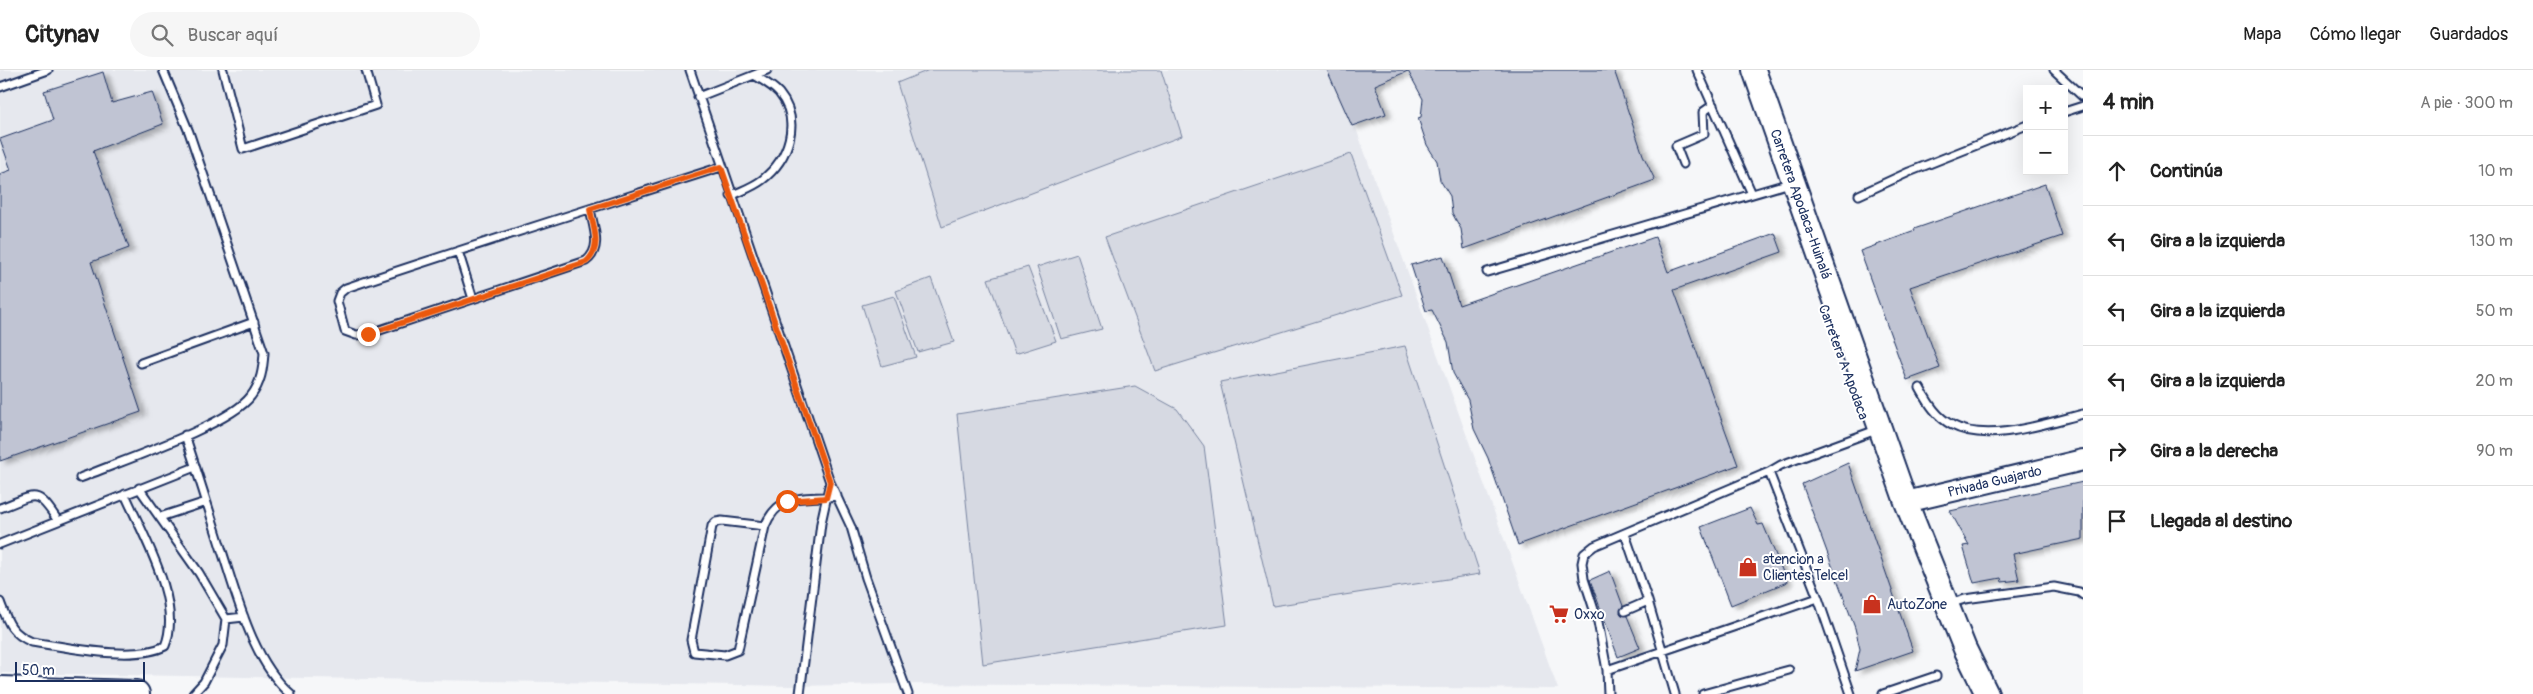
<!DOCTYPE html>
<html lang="es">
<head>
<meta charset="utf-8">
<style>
  :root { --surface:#fff; --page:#f6f6f6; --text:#222; --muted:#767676; --line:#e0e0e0 }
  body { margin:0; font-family:Pangolin,sans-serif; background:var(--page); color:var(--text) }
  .controls { position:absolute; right:15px; top:15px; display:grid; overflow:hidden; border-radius:0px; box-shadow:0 5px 20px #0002 }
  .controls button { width:45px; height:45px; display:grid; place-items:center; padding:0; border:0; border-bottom:1px solid var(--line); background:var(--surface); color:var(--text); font:25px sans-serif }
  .scale { position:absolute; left:15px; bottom:12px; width:130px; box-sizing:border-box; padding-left:5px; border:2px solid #1b2f5e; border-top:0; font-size:14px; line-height:18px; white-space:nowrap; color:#1b2f5e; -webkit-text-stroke:4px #fff; paint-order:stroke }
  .stop { position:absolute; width:15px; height:15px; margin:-11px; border:4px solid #ea580c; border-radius:50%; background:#fff }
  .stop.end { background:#ea580c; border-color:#fff; box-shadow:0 1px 5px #0008 }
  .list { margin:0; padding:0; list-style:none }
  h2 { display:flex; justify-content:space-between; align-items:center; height:65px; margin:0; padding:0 20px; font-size:21px }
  h2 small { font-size:16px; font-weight:400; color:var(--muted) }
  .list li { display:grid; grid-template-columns:32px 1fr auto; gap:15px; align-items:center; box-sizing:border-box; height:70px; padding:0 20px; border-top:1px solid var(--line) }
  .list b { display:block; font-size:19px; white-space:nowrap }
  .list em { font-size:16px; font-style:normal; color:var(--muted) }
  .icon { flex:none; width:28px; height:28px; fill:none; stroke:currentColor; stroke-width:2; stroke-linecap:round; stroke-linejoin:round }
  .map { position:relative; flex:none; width:2083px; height:624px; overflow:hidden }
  header { display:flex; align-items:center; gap:30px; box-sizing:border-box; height:70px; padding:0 25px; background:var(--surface); border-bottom:1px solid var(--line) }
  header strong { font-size:24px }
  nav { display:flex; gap:28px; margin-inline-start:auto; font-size:18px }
  .search { width:350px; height:45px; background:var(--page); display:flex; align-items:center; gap:12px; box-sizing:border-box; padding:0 18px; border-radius:28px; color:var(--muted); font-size:19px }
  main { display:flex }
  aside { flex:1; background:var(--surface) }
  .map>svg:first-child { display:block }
</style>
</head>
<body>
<header>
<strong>Citynav</strong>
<div class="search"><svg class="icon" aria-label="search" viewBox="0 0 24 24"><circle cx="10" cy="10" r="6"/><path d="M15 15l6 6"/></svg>Buscar aquí</div>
<nav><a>Mapa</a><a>Cómo llegar</a><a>Guardados</a></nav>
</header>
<main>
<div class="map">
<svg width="2083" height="624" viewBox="0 0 2083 624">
  <defs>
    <filter id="shadow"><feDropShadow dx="5.5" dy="3" stdDeviation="2.5" flood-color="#0004"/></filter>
  </defs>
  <rect width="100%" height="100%" fill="#f6f7f9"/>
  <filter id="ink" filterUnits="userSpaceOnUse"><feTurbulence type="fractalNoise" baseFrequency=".02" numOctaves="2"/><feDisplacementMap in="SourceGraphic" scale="10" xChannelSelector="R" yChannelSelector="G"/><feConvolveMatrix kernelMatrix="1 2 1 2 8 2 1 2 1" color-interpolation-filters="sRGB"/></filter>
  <g filter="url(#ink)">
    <path fill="#e6e8ee" d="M0,0H1335L1558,619L897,614L793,616L0,603Z"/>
    <path fill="#d6d9e2" stroke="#7884a0" d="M929,0H1161L1182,66L942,157L897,13Z
      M1351,84L1402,225L1155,301L1105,167Z
      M1077,184L1102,259L1061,269L1037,197Z
      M1028,197L1056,271L1015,284L988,209Z
      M931,208L954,272L918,282L896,221Z
      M894,226L916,287L882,296L862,235Z
      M1405,276L1480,504L1273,536L1220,312Z
      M1135,316L1177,339L1204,376L1227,555L983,594L957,344Z"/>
    <path fill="#c0c4d3" stroke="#1b2f5e" filter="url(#shadow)" d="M1327,0H1614L1643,85L1655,110L1464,179L1461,159L1452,143L1450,126L1440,110L1437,91L1427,75L1418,48L1421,47L1423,29L1408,1L1375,15L1386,44L1352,56Z
      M103,2L112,33L152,22L163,54L93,81L129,178L91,192L141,342L0,391V104L11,100L0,69L53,50L44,21Z
      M2045,114L2062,166L1910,217L1940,298L1907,310L1860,181L1915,161L1914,159Z
      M1775,163L1782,182L1674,220L1738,395L1518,475L1488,388L1474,359L1468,330L1453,303L1448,272L1432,240L1426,241L1411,195L1443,186L1459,235L1655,167L1668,202Z
      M1848,393L1913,581L1855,601L1860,579L1855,558L1802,414Z
      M2083,412V469L2013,484L2019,510L2002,512L2001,508L1974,513L1963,476L1969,475L1950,441Z
      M1750,438L1758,455L1763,454L1787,512L1731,535L1701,457Z
      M1610,501L1623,536L1620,543L1627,546L1640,578L1618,587L1590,510Z"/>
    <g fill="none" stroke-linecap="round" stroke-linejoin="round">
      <defs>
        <path id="lane" d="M223,0L243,79L376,35L366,0
          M690,0L830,412L851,457L866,508L908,624
          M1697,0L1752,124
          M2054,0L2083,27
          M754,5L767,0
          M0,17L48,0
          M698,27L754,5C762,10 773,16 779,23C802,51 789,89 762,110C753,117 741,121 731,126
          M2064,42L2083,36
          M1683,94L1676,76L1704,64L1703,42L1713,35
          M1859,125L1909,102L2027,55
          M590,139C593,157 603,178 586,191L368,264L356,265L345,261L337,231L340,223L346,218C471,176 596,137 721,97
          M458,181L473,229
          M1487,202L1790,113
          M141,293L254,252
          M1920,318C1928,332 1936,347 1952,355C1987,374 2047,353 2083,344
          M185,365C198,404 210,443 222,481C237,527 253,592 291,624
          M1769,402L1818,528L1851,624
          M80,408C118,392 230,355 251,326C261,313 263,299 264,283L189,62L163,0
          M139,418L199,503L226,549L223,575L204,612L193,624
          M0,438C36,425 36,417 58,451
          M160,447L206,432
          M765,456L722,451L716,452L712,456L691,570L694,582L725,585L738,580L765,456C780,421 804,430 837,426
          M1625,464L1648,531L1675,624
          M0,474L195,397
          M1818,528L1607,600L1598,552L1584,509L1582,493L1584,484L1594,476L1769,402L1781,395L1879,359
          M0,532C8,553 11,563 32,572C67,577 134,592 165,576C183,532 143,466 125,424
          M1949,534L1965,529L2054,517L2079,522L2083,525
          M1625,541L1648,531
          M226,549L244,547
          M1607,600L1608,624
          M800,624L821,453L830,412
          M1703,624L1789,600
          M1883,624L1936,606"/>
        <g id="secondary">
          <path id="s1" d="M1906,432L2083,390"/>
        </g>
        <g id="primary">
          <path id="s2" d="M1754,0L1906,432L1965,579L1987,624"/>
        </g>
        <path id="highway" d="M0,620L136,624"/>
      </defs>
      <use href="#lane" stroke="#1b2f5e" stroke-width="11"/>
      <use href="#secondary" stroke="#1b2f5e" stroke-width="24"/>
      <use href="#primary" stroke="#1b2f5e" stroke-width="26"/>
      <use href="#highway" stroke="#1b2f5e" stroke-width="30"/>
      <use href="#lane" stroke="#fff" stroke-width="7"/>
      <use href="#secondary" stroke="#fff" stroke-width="20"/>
      <use href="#primary" stroke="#fff" stroke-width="22"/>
      <use href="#highway" stroke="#fff" stroke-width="26"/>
    </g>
  </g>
  <g fill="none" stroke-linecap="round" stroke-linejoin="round" filter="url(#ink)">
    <path stroke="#ea580c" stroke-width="6" d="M368,264L586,192C603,178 593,157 590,139L721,97L830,412L826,428L787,431"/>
  </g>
  <defs>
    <symbol id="shop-bare" viewBox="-9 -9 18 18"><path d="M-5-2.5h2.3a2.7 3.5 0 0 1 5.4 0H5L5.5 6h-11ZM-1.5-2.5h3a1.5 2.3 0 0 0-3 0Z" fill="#c8321e" stroke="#fff" stroke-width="2.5" paint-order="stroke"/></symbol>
    <symbol id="supermarket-bare" viewBox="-9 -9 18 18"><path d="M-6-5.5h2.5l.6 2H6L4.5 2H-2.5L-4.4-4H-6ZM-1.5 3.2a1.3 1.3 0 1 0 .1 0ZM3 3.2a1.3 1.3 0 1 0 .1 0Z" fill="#c8321e" stroke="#fff" stroke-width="2.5" paint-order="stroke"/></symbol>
  </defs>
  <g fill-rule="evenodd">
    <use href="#shop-bare" x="1734" y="483" width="28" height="28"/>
    <use href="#shop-bare" x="1858" y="520" width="28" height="28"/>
    <use href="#supermarket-bare" x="1545" y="530" width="28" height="28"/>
  </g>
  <g text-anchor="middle" stroke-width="4" stroke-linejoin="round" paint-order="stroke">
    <g font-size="14" fill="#1b2f5e" stroke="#fff">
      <text dy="5" stroke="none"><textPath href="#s2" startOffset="142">Carretera Apodaca-Huinalá</textPath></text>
      <text transform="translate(1844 292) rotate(70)" y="5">Carretera A Apodaca</text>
      <text dy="5" stroke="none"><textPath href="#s1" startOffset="91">Privada Guajardo</textPath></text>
    </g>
    <g font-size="14" fill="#1b2f5e" stroke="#fff" text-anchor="start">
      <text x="1763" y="494">atencion a<tspan x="1763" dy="16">Clientes Telcel</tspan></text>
      <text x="1887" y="539">AutoZone</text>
      <text x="1574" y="549">Oxxo</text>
    </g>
  </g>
</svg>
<div class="controls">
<button>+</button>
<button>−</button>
</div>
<div class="scale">50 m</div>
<div class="stop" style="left:787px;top:431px"></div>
<div class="stop end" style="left:368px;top:264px"></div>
</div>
<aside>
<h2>4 min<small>A pie · 300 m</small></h2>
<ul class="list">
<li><svg class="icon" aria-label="ahead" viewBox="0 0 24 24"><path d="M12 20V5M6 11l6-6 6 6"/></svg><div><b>Continúa</b></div><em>10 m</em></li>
<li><svg class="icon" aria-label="left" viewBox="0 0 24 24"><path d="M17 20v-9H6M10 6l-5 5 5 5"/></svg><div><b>Gira a la izquierda</b></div><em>130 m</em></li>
<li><svg class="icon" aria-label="left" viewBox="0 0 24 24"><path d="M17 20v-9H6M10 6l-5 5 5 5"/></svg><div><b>Gira a la izquierda</b></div><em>50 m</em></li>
<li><svg class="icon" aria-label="left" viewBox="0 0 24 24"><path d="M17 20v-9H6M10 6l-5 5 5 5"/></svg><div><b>Gira a la izquierda</b></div><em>20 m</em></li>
<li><svg class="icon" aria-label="right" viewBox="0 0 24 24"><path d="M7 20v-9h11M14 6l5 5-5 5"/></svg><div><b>Gira a la derecha</b></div><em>90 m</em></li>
<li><svg class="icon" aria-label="arrive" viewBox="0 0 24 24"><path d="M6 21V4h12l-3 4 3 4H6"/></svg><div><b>Llegada al destino</b></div></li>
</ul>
</aside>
</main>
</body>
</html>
